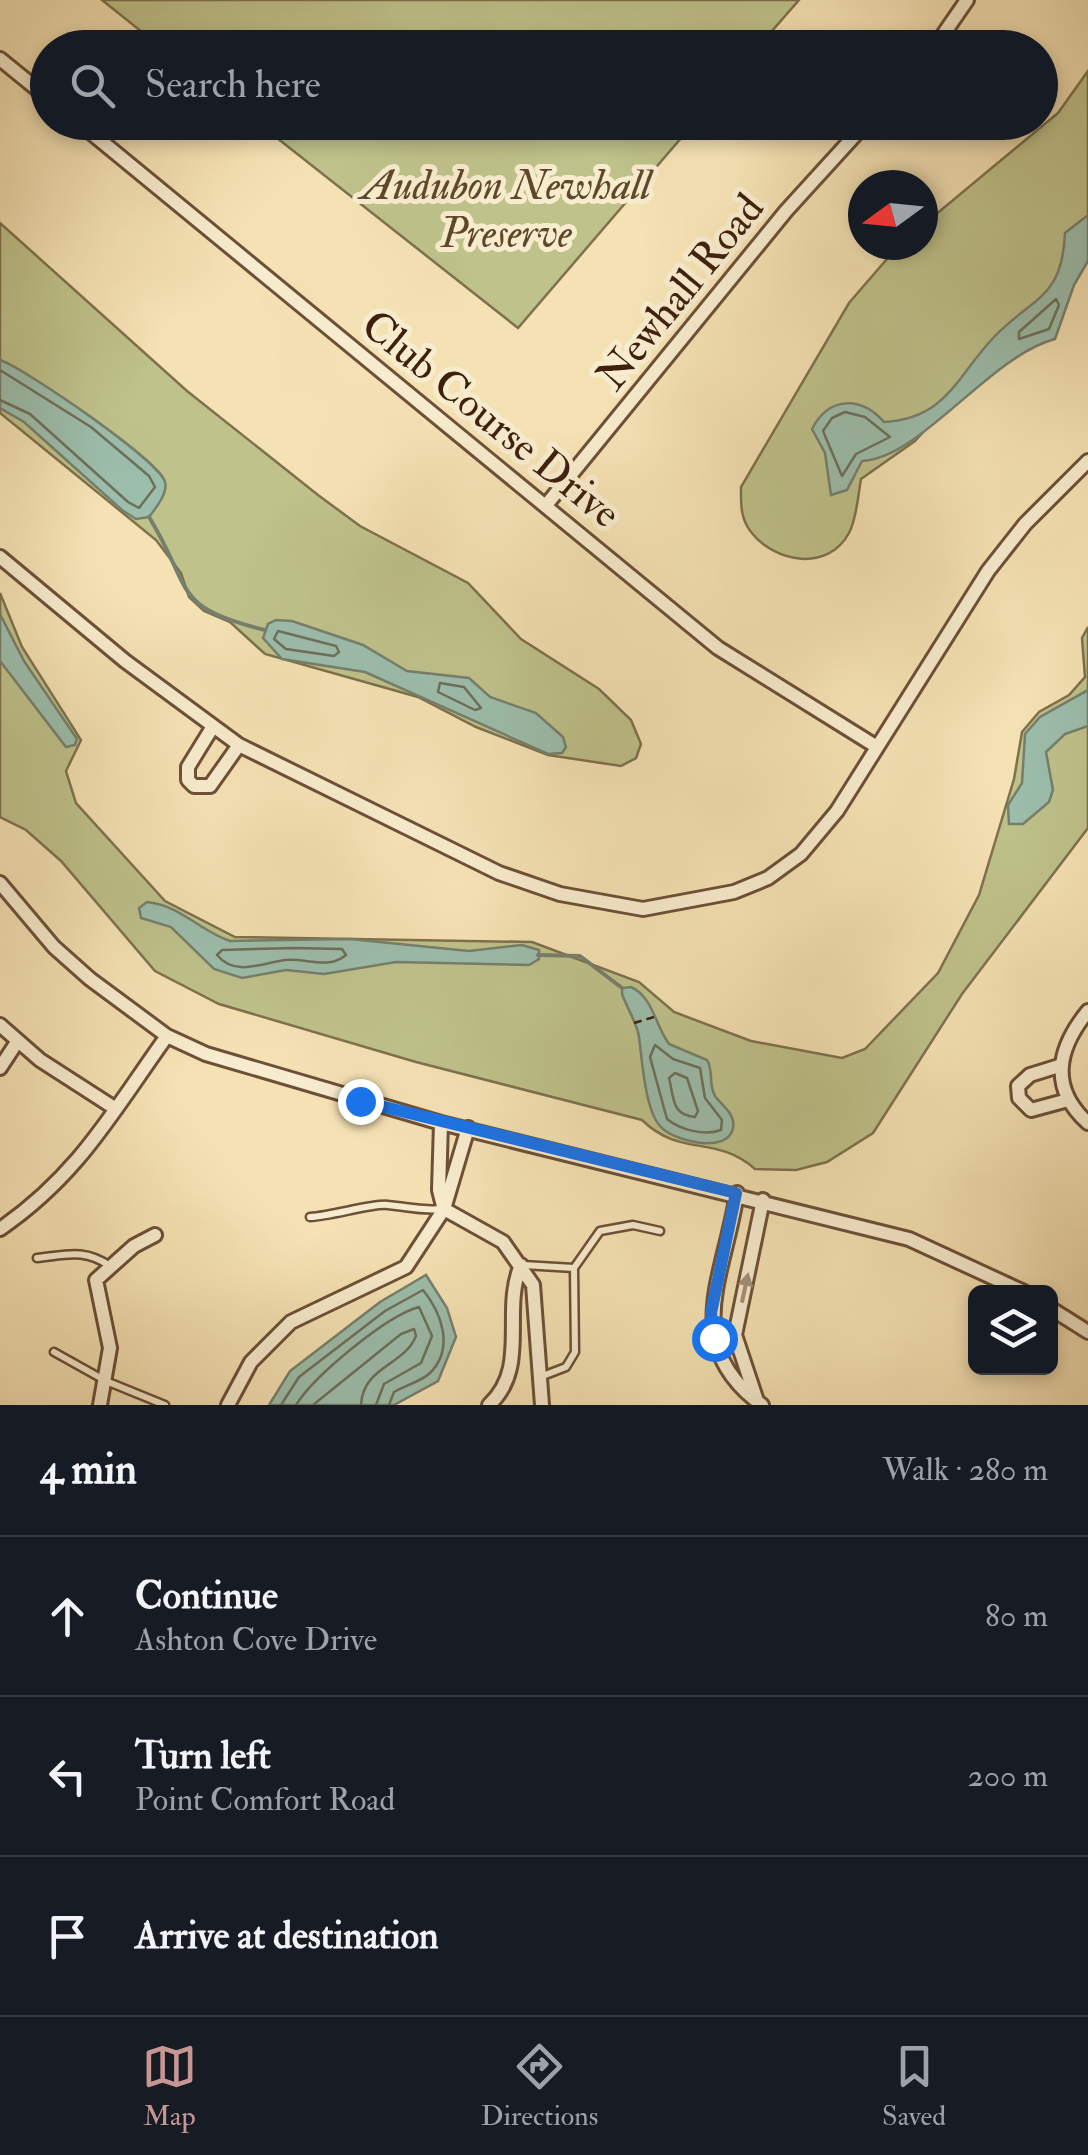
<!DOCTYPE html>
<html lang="en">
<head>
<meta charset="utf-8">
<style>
  :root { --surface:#171b24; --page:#242831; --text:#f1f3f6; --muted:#9ea1a6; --line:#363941; --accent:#c59692 }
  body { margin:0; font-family:"IM FELL Double Pica",serif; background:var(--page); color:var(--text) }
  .controls { position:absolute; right:30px; bottom:30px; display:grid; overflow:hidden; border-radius:15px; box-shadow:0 5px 15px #0003 }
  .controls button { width:90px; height:90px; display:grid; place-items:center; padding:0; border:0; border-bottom:2px solid var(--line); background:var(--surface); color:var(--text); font:50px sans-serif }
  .compass { position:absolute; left:848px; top:170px; width:90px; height:90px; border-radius:50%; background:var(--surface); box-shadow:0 5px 15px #0003; rotate:255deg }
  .stop { position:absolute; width:30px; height:30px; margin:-22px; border:8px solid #1a73e8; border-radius:50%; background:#fff }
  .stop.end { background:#1a73e8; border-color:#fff; box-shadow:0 2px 10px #0008 }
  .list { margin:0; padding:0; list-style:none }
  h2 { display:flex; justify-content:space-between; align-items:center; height:130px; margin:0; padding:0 40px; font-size:42px }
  h2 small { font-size:32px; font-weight:400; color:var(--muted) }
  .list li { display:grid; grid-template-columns:65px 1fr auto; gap:30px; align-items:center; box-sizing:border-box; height:160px; padding:0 40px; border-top:2px solid var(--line) }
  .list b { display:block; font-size:38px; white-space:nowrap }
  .list p { margin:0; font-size:32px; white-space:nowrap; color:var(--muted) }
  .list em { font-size:32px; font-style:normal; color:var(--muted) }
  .icon { flex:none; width:55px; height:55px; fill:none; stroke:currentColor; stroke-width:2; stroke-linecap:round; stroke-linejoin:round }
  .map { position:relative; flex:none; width:1088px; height:1405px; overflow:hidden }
  .search { position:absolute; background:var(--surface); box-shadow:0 5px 15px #0003; left:30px; right:30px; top:30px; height:110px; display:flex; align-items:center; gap:25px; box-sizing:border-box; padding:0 35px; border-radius:55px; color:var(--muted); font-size:38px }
  .sheet { height:610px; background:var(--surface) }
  nav { display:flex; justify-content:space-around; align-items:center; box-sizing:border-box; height:140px; border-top:2px solid var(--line); background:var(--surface); font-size:28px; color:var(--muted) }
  nav a { display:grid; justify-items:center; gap:5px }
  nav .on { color:var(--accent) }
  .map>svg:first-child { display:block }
</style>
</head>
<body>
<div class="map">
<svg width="1088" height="1405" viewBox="0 0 1088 1405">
  <rect width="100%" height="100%" fill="#f5e2b4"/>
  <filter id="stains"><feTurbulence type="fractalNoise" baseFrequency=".002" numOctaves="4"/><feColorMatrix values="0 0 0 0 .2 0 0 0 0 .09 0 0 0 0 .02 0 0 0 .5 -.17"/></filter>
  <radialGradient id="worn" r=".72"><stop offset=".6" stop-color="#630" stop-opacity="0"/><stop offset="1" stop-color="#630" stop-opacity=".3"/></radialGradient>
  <path fill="#bfc28b" stroke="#7e714c" stroke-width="2.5" d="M102,0H799L758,47L162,48Z
    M1088,71V250L915,441L861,479C858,495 857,518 849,533C828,572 775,563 751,532C740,518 741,503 741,487L849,303L899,245H923V225L1058,113Z
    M258,123H694L518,328Z
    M0,223L187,391L318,495L360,526L468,583L521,639L599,689L631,720L641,744L636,758L621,766L548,755L476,727L418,697L265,654L230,622L204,611L189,597L181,573L156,540L0,413Z
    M0,593L22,647L81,740L66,771L76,803L165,901L235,937L532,942L639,982L674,1012L751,1041L842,1058L865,1049L938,973L979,895L1014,779L1022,732L1039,712L1069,695L1085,677L1082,638L1088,627V828L962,994L873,1133L827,1162L796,1170L755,1169C715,1134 681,1158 642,1120L416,1062L219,1004L155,971L61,861L26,830L0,817Z"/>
  <path fill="#9cbeac" stroke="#767f6c" stroke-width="2.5" d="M1088,215V261L1074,285L1055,339C990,356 921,458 862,461L847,490L831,495L825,453L812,429C829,396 861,396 884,422C948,418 956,376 995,336C1034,296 1062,299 1065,233Z
    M0,360C24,368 160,461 165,482C168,493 156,508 149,517L136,519L122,510L24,422L0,408Z
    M0,614L24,661L77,739L75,745L66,747L0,661Z
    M276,620L292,621L363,645L407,671L469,678L490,697L536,713L563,737L566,747L562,753L548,754L365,672L282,659L263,638L268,624Z
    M1088,690V726L1065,734L1046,752L1053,790L1049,802L1023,824H1009L1008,805L1022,783L1025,734L1040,717Z
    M147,902C180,905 200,931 230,941L350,939L469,951L522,945L539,950V959L529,965L396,962L324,974L286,970L242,978L214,969L171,927L141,918L139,908Z
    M631,987C653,997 655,1025 669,1044L707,1060C714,1071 708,1084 715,1096C722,1106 736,1114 733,1128C728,1155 672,1141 660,1126C645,1110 642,1059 639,1037C637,1023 627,1008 622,994V988Z
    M426,1275L447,1308L456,1337L438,1381L394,1405H269L290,1371L380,1302Z"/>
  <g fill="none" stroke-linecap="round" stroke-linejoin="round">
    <path stroke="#6d6f5c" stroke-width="2.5" d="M1056,299L1059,305L1049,329L1019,339V332Z
      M0,370L91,427L149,476L155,487L139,508L128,502L30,414L0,400
      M845,412L865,417L890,437L856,454L842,476L823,431L832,418Z
      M278,631L336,646L339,652L334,656L286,649L274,639Z
      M440,683L464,687L481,708L475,710L438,692Z
      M293,948L342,949L346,955C328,970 307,958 285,960C262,963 235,977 217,955L222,950Z
      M655,1045L673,1059L700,1068L705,1098L722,1120L721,1130C705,1136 680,1130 667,1119L650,1057Z
      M675,1073L687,1078L698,1111L695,1117C671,1115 674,1097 669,1078Z
      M281,1405L299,1377L385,1311L423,1290C441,1312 455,1348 430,1373C422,1381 404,1386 394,1392L389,1405
      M296,1405C314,1376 386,1316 419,1307L432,1336L421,1363L384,1384L376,1405
      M313,1405L401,1334L414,1329L416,1336C404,1366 363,1366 361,1405"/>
    <path stroke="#767f6c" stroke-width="4" d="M149,517C194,590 170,607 265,630
      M538,955L580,956L622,988"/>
    <defs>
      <path id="service" d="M310,1217C332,1216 373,1203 388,1205C410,1207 418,1211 443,1209
        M37,1258C66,1255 84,1248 110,1266
        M523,1265L574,1268L600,1231L633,1225L660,1231
        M54,1352L106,1381L165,1405
        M540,1377L566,1367L575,1352L574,1268"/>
      <path id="minor" d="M934,48L967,0
        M0,59L48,98
        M78,122L718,648L877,747
        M547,504L786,211L867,122
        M0,557L125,661L239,745L499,873L560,894L643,909L734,892L768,878L801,854L837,811L988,571L1025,524L1088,461
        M212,728L188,767V780L194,786H210L239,745
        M0,883L54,947L90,979L167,1036L206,1054L441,1123L909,1239L1024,1292
        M1088,1011C1057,1049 1049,1088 1088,1123
        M0,1025L40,1060L116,1109
        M1059,1066L1030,1075L1018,1086L1019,1098L1031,1110L1068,1100
        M0,1068L17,1042
        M441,1123L439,1190L443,1206
        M737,1193C725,1275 679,1345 762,1405
        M444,1209L503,1242L533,1285L542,1405
        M0,1229C79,1175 113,1111 167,1036
        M1050,1308L1088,1332
        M757,1401L735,1335L763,1200
        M100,1405L110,1348L96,1280L134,1246L155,1235
        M228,1405L251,1362L291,1322L406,1267L444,1209L468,1128
        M489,1405C530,1367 501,1312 521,1265"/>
    </defs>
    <use href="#service" stroke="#6c5037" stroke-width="11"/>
    <use href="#minor" stroke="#6c5037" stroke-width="18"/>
    <path stroke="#3e200d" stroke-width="2.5" stroke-dasharray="8 5" stroke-linecap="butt" d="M634,1023L654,1017"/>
    <use href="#service" stroke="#f8ecce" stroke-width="6"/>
    <use href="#minor" stroke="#f8ecce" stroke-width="12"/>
  </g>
  <defs><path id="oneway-solid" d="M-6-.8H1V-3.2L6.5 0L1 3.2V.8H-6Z" transform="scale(2.5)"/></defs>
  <use fill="#a49077" href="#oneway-solid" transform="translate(745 1288) rotate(-78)"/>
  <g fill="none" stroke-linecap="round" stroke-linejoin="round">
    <path stroke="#1a73e8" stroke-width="12" d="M360,1101L736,1193L711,1313L714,1338"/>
  </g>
  <g text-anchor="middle" stroke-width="10" stroke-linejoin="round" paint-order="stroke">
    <g font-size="42" font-style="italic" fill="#5e482c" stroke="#f8ecce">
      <text x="506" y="199">Audubon Newhall<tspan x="506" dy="48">Preserve</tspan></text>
    </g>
    <g font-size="42" fill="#3e200d" stroke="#f8ecce">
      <text transform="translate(679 291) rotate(-51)" y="15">Newhall Road</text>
      <text transform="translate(492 418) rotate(39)" y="15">Club Course Drive</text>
    </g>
  </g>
  <rect width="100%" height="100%" filter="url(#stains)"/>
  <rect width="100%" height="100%" fill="url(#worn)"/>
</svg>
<div class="controls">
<button><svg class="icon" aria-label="layers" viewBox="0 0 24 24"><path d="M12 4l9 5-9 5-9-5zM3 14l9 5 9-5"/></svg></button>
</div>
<svg class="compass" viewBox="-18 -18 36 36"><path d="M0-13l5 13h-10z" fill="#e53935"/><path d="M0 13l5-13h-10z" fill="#9ea1a6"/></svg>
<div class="stop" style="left:714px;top:1338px"></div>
<div class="stop end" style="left:360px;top:1101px"></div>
<div class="search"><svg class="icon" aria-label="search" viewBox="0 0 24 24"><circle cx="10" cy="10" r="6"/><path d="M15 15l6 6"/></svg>Search here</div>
</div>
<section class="sheet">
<h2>4 min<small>Walk · 280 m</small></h2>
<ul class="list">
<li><svg class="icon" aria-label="ahead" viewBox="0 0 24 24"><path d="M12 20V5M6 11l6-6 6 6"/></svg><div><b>Continue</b><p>Ashton Cove Drive</p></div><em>80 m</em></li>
<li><svg class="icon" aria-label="left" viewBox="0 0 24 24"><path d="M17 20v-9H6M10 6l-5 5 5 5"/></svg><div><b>Turn left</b><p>Point Comfort Road</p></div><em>200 m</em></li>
<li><svg class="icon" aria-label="arrive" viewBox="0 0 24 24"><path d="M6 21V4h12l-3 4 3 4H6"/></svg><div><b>Arrive at destination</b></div></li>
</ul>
</section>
<nav>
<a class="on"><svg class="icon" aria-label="map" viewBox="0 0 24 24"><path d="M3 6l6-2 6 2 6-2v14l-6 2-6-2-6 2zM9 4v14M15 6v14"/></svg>Map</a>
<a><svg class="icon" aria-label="directions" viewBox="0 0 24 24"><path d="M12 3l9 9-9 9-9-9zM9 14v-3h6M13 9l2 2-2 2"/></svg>Directions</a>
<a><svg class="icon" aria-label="saved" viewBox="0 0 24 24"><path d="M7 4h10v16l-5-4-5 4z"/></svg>Saved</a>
</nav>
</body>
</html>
